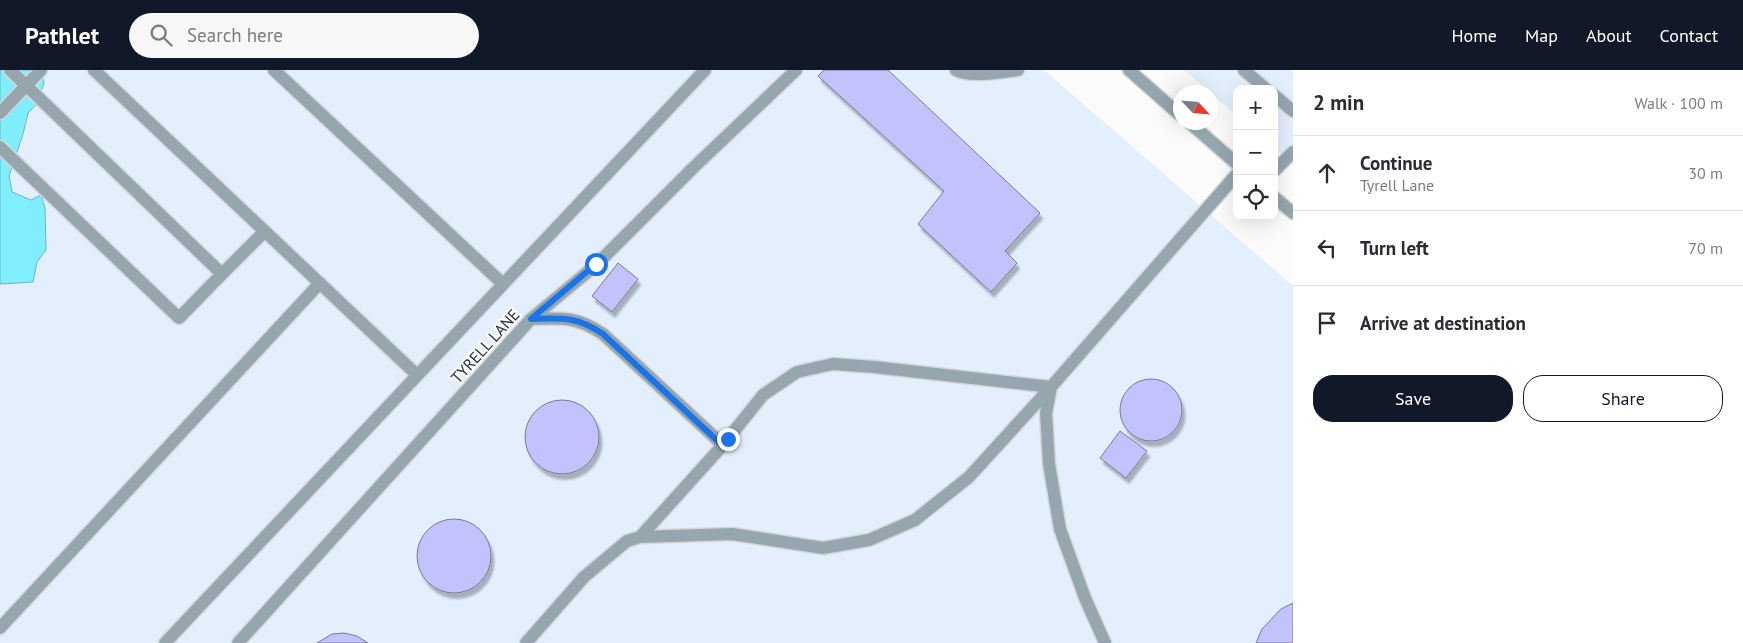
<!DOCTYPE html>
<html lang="en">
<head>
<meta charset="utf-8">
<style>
  :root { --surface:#fff; --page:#f7f7f7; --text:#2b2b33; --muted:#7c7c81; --line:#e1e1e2; --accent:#111827 }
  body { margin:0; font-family:"PT Sans",sans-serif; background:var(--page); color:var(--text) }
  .controls { position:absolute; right:15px; top:15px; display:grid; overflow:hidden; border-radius:10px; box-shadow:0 5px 20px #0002 }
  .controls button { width:45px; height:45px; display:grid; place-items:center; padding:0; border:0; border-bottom:1px solid var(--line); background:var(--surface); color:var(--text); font:25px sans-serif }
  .compass { position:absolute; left:1173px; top:15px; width:45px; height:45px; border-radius:50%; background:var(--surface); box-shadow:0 5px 20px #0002; rotate:116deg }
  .stop { position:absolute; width:15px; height:15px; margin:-11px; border:4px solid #1a73e8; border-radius:50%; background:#fff }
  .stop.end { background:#1a73e8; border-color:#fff; box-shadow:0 1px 5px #0008 }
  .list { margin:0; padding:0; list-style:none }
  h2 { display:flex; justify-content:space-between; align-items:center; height:65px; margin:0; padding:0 20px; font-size:21px }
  h2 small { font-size:16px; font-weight:400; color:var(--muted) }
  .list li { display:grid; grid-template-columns:32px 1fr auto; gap:15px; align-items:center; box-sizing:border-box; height:75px; padding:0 20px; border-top:1px solid var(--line) }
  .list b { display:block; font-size:19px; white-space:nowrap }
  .list p { margin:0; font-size:16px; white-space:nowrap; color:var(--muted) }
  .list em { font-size:16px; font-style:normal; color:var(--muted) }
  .actions { display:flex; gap:10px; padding:15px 20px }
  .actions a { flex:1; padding:11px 0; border:1px solid var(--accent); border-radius:20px; text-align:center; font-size:18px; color:var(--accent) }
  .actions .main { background:var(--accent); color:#fff }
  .icon { flex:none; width:28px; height:28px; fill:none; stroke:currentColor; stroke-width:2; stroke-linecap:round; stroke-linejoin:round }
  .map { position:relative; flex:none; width:1293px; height:573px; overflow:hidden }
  header { display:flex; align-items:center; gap:30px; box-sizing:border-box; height:70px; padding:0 25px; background:var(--accent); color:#fff }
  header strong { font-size:24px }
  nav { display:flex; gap:28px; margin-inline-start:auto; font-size:18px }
  .search { width:350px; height:45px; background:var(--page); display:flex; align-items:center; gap:12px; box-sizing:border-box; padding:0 18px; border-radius:28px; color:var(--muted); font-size:19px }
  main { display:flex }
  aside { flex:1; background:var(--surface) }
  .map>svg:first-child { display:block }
</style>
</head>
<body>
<header>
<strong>Pathlet</strong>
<div class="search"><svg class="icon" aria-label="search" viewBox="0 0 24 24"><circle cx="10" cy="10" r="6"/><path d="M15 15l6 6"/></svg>Search here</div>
<nav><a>Home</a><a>Map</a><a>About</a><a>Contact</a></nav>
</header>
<main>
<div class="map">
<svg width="1293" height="573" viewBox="0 0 1293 573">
  <defs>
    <filter id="shadow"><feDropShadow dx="3" dy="5.5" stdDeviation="1" flood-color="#0004"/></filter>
  </defs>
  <rect width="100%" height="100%" fill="#fbfbfb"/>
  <path fill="#e4effe" d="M0,0H1044L1293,216V573H0Z
    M1184,0H1293V94L1274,78V19H1237V46Z"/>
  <path fill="#81eefe" stroke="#67b6c4" d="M0,0H41L44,13L37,34L28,43L23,64L9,106L12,122L31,130L41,125L45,138L46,180L37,192L33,212L0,214Z"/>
  <path fill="#c2c2fd" stroke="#79799a" filter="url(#shadow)" d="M824,0H888L1040,143L1005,181L1017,193L991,222L918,154L944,121L818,6Z
    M618,193L638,209L612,242L592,226Z
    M1120 340a31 31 0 1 1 62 0a31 31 0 1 1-62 0Z
    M525 367a37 37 0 1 1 74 0a37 37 0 1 1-74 0Z
    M1120,361L1147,381L1126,408L1100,388Z
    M417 486a37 37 0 1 1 74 0a37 37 0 1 1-74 0Z
    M1293,533V573H1256L1262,559L1281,539Z
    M344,563L357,566L368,573H317L332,564Z"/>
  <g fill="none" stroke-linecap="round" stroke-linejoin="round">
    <defs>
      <path id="minor" d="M94,0L417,305
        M274,0L503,214
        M956,0C968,8 1003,2 1018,0
        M1129,0L1180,45
        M1244,0L1266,19
        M1274,25L1293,41
        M0,43L41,0
        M1189,52L1237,94
        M0,77L179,248L222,204L10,0
        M1274,101L1293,82
        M1274,127L1293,143
        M222,204L264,162
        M531,249C562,248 576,246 603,264L723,375
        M640,467L723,375L763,325L797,302L833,294L874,297L1051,317L1046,343L1049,394L1060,459L1085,528L1105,573
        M0,558L320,213
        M165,573L705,0
        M238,573L531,249L596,195L692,99L796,0
        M526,573L584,507L627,471L640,467L732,464L823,478L869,470L915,450L969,407L1051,317L1237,104"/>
    </defs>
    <use href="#minor" stroke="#d5d7d9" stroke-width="15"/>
    <use href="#minor" stroke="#96a6af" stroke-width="12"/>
  </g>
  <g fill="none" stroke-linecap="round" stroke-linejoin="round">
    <path stroke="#1a73e8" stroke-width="6" d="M596,194L531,249C562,248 576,246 603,264L723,376L728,369"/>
  </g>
  <g text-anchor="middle" stroke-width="4.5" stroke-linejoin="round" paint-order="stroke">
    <g font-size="16" fill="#2a323e" stroke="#fbfbfb">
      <text transform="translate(485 276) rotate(-48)" y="6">TYRELL LANE</text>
    </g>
  </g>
</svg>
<div class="controls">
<button>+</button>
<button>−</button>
<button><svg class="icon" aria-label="locate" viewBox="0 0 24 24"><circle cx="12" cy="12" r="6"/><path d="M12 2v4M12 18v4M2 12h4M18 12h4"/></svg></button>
</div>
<svg class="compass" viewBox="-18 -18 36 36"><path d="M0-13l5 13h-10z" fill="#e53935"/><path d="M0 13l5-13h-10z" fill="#7c7c81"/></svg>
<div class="stop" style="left:596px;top:194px"></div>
<div class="stop end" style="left:728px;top:369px"></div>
</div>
<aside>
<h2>2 min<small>Walk · 100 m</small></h2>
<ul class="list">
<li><svg class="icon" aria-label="ahead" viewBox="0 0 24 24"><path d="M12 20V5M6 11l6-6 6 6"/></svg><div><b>Continue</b><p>Tyrell Lane</p></div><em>30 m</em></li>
<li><svg class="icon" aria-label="left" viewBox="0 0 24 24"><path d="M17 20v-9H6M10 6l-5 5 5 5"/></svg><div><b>Turn left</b></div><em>70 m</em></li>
<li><svg class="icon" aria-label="arrive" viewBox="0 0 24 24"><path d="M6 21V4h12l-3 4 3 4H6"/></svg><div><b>Arrive at destination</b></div></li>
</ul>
<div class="actions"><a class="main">Save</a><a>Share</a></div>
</aside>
</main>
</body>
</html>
